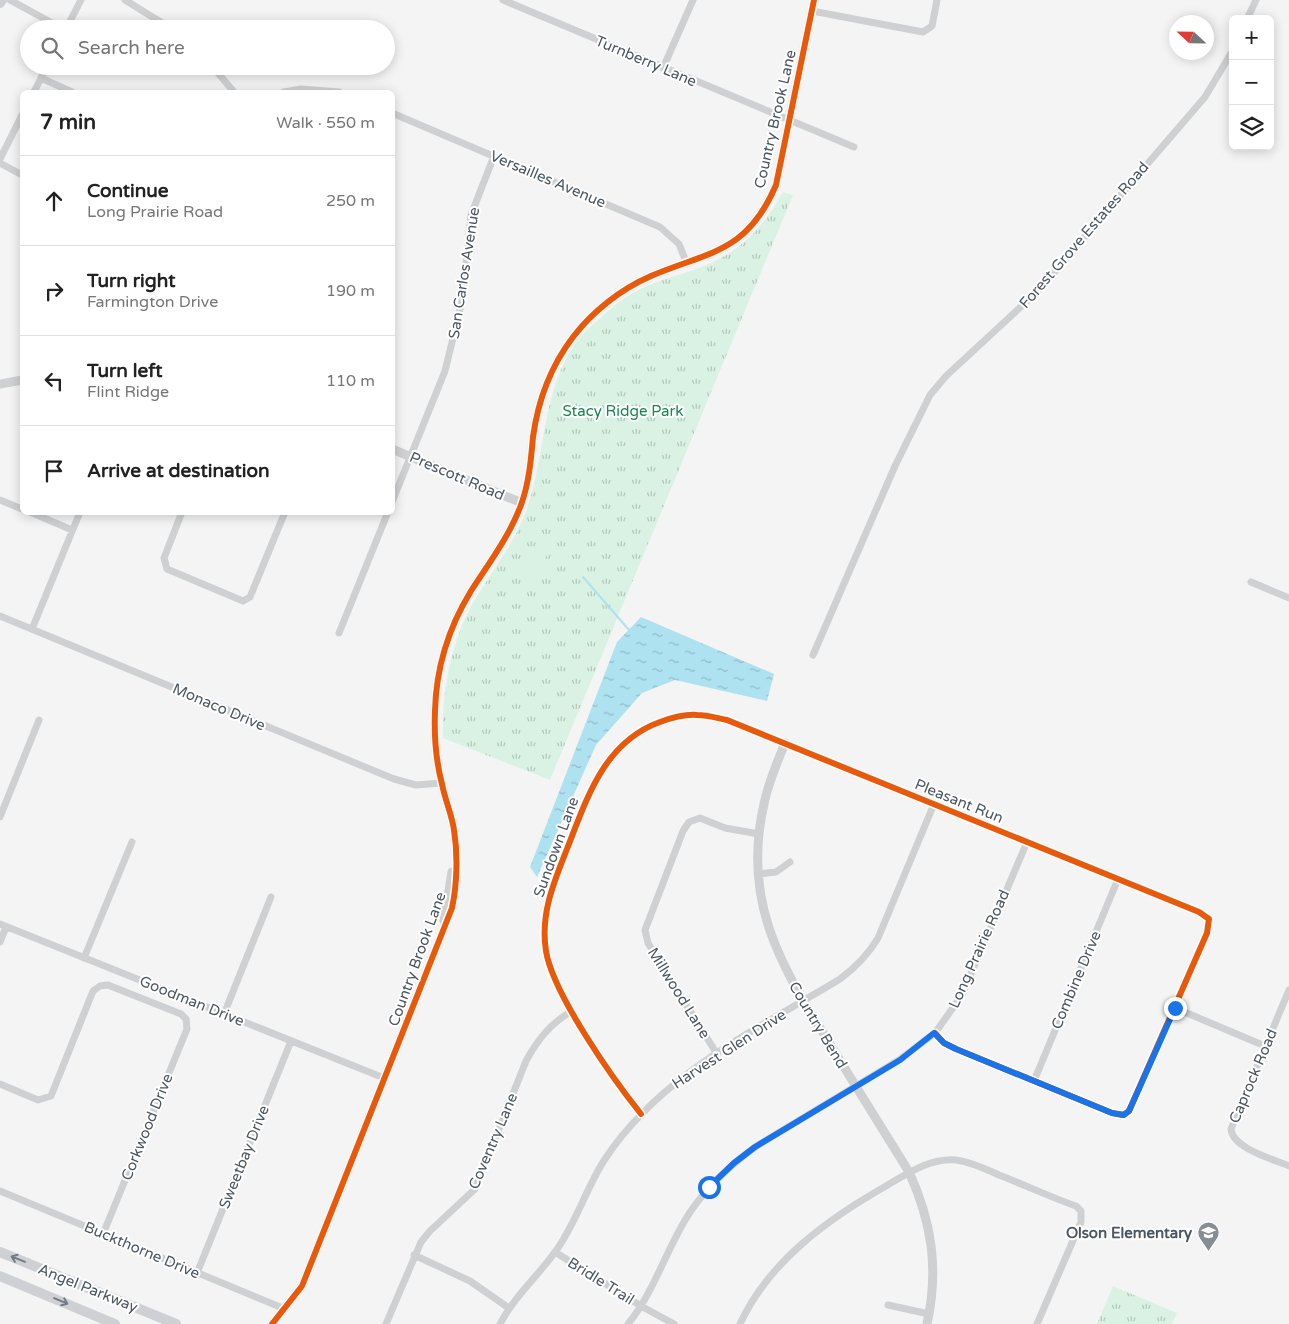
<!DOCTYPE html>
<html lang="en">
<head>
<meta charset="utf-8">
<style>
  :root { --surface:#fff; --page:#f2f2f2; --text:#222; --muted:#767676; --line:#e0e0e0 }
  body { margin:0; font-family:"Varela Round",sans-serif; background:var(--page); color:var(--text) }
  .controls { position:absolute; right:15px; top:15px; display:grid; overflow:hidden; border-radius:8px; box-shadow:0 2px 12px #0003 }
  .controls button { width:45px; height:45px; display:grid; place-items:center; padding:0; border:0; border-bottom:1px solid var(--line); background:var(--surface); color:var(--text); font:25px sans-serif }
  .compass { position:absolute; left:1169px; top:15px; width:45px; height:45px; border-radius:50%; background:var(--surface); box-shadow:0 2px 12px #0003; rotate:292deg }
  .stop { position:absolute; width:15px; height:15px; margin:-11px; border:4px solid #1a73e8; border-radius:50%; background:#fff }
  .stop.end { background:#1a73e8; border-color:#fff; box-shadow:0 1px 5px #0008 }
  .list { margin:0; padding:0; list-style:none }
  h2 { display:flex; justify-content:space-between; align-items:center; height:65px; margin:0; padding:0 20px; font-size:21px }
  h2 small { font-size:16px; font-weight:400; color:var(--muted) }
  .list li { display:grid; grid-template-columns:32px 1fr auto; gap:15px; align-items:center; box-sizing:border-box; height:90px; padding:0 20px; border-top:1px solid var(--line) }
  .list b { display:block; font-size:19px; white-space:nowrap }
  .list p { margin:0; font-size:16px; white-space:nowrap; color:var(--muted) }
  .list em { font-size:16px; font-style:normal; color:var(--muted) }
  .icon { flex:none; width:28px; height:28px; fill:none; stroke:currentColor; stroke-width:2; stroke-linecap:round; stroke-linejoin:round }
  .map { position:relative; flex:none; width:1289px; height:1324px; overflow:hidden }
  .search { position:absolute; background:var(--surface); box-shadow:0 2px 12px #0003; left:20px; top:20px; width:375px; height:55px; display:flex; align-items:center; gap:12px; box-sizing:border-box; padding:0 18px; border-radius:28px; color:var(--muted); font-size:19px }
  .panel { position:absolute; background:var(--surface); box-shadow:0 2px 12px #0003; left:20px; top:90px; width:375px; height:425px; border-radius:8px }
  .map>svg:first-child { display:block }
</style>
</head>
<body>
<div class="map">
<svg width="1289" height="1324" viewBox="0 0 1289 1324">
  <defs>
    <pattern id="grass-tufts" width="24" height="20" patternUnits="userSpaceOnUse" patternTransform="scale(1.25)"><rect width="24" height="20" fill="#d9f2e3"/><path d="M3 7l-1-3M5 7V3M7 7l1-3M15 17l-1-3M17 17v-4M19 17l1-3" fill="none" stroke="#b2c7bb"/></pattern>
    <pattern id="water-ripples" width="26" height="14" patternUnits="userSpaceOnUse" patternTransform="scale(1.25)"><rect width="26" height="14" fill="#aee2f0"/><path d="M2 4q2-2 4 0t4 0M15 11q2-2 4 0t4 0" fill="none" stroke="#90bac6"/></pattern>
  </defs>
  <rect width="100%" height="100%" fill="#f4f4f4"/>
  <path fill="url(#grass-tufts)" d="M783,192L793,195L550,780L443,738C442,691 450,645 473,603C489,575 510,549 523,519C547,461 539,398 575,343C584,331 599,319 611,309C633,288 660,281 688,272C736,256 759,234 783,192Z
    M1113,1286L1177,1313L1172,1324H1097Z"/>
  <path fill="#d9f2e3" d="M538,549L548,552L534,586L523,579C522,569 528,553 538,549Z"/>
  <path fill="url(#water-ripples)" d="M641,617L774,674L767,701L675,680L642,693L596,745L537,877L530,867L617,642Z"/>
  <g fill="none" stroke-linecap="round" stroke-linejoin="round">
    <path stroke="#aee2f0" stroke-width="2" d="M583,577L629,630"/>
    <path stroke="#ced0d2" stroke-width="7" d="M10,0L63,29
      M125,0L172,29
      M503,0L854,147
      M812,11L923,32L932,26L937,0
      M1247,19L1256,0
      M66,29L81,0
      M212,66L234,92
      M663,68L693,0
      M41,78L72,92
      M34,92L47,66
      M284,92L301,89L339,92
      M392,113L660,227L679,244L687,264
      M0,159L22,115
      M0,163L22,175
      M0,500L22,509
      M392,502L445,371L462,301L471,215L494,156
      M30,512L72,530
      M182,512L164,558L167,569L243,601L250,597L285,512
      M1251,582L1289,598
      M0,616L394,779L416,785L441,783
      M32,629L80,512
      M339,633L388,512
      M813,655L895,466L930,395L946,376L1039,290L1205,97L1233,50
      M0,817L39,720
      M759,874L776,872L790,862
      M0,924L384,1078
      M0,942L6,927
      M84,958L132,842
      M1289,990L1231,1129C1232,1148 1273,1159 1289,1166
      M1175,1008L1265,1046
      M224,1014L271,897
      M717,1054L648,943L645,930L683,831L689,822L700,818L725,828L759,834
      M1034,1081L1118,879
      M0,1084L38,1100L51,1096L93,991L100,986L108,985L181,1014L186,1019L187,1029L103,1234
      M641,1114C613,1079 553,994 546,951C540,914 554,882 567,849C587,798 604,742 660,722C671,718 685,714 697,715C707,715 717,718 727,720L1199,912L1209,919L1207,933L1129,1111L1123,1115L1112,1113L956,1049L944,1043L935,1033
      M0,1191L285,1309
      M555,1252L641,1306L674,1324
      M414,1255L470,1281L509,1308
      M197,1273L291,1041
      M888,1305L929,1314
      M386,1324L421,1242L430,1231L475,1189L526,1061C538,1039 551,1023 572,1011
      M500,1324C514,1297 537,1277 555,1252C576,1224 586,1188 605,1159C661,1074 756,1030 840,979C856,967 868,955 878,938L934,804
      M628,1324C653,1293 664,1256 684,1222C701,1192 727,1168 755,1147L899,1060L935,1033L962,995L1027,842
      M740,1324C769,1261 828,1219 886,1186C908,1173 930,1158 956,1160C971,1162 986,1169 999,1175C1025,1185 1050,1197 1076,1206L1081,1211V1222L1037,1324"/>
    <path stroke="#ced0d2" stroke-width="9" d="M0,384L22,380
      M392,449L522,503
      M785,743C777,763 768,783 764,804C742,899 779,963 827,1039C854,1084 882,1128 909,1172C932,1222 939,1270 927,1324
      M444,921L452,872
      M272,1324L302,1286L452,908C457,885 458,855 454,830C452,815 445,800 442,784C436,761 434,735 435,711C436,669 449,627 471,591C489,563 509,537 521,505C529,483 531,460 533,437C538,400 551,366 573,337C593,311 621,289 651,276C710,251 747,253 776,185L814,0"/>
    <path stroke="#ced0d4" stroke-width="10" d="M0,3L2,0
      M0,1252L176,1324
      M0,1276L115,1324"/>
    <defs>
      <path id="cycleway" d="M641,1114C613,1079 553,994 546,951C540,914 554,882 567,849C587,798 604,742 660,722C671,718 685,714 697,715C707,715 717,718 727,720L1199,912L1209,919L1207,933L1129,1111L1123,1115L1112,1113L956,1049L944,1043L935,1033
        M272,1324L302,1286L452,908C457,885 458,855 454,830C452,815 445,800 442,784C436,761 434,735 435,711C436,669 449,627 471,591C489,563 509,537 521,505C529,483 531,460 533,437C538,400 551,366 573,337C593,311 621,289 651,276C710,251 747,253 776,185L814,0"/>
    </defs>
    <use href="#cycleway" stroke="#fff" stroke-width="9"/>
    <use href="#cycleway" stroke="#e8590c" stroke-width="6"/>
  </g>
  <defs><path id="oneway-shaft" d="M-6 0H5M1.5-3L5.5 0L1.5 3" fill="none" stroke-width="1.6" stroke-linecap="round" stroke-linejoin="round" transform="scale(1.25)"/></defs>
  <g stroke="#727b84">
    <use href="#oneway-shaft" transform="translate(18 1259) rotate(-158)"/>
    <use href="#oneway-shaft" transform="translate(61 1301) rotate(23)"/>
  </g>
  <g fill="none" stroke-linecap="round" stroke-linejoin="round">
    <path stroke="#1a73e8" stroke-width="6" d="M709,1187L734,1163L755,1147L900,1060L934,1033L944,1043L956,1049L1112,1113L1124,1115L1129,1111L1175,1008"/>
  </g>
  <defs>
    <symbol id="school-pin" viewBox="-11 -11 22 30"><path d="M0 17L-7.5 6A9.5 9.5 0 1 1 7.5 6Z" fill="#868d94" stroke="#fff"/><path d="M0-5L7-2L0 1L-7-2ZM-4 1L0 2.5L4 1V4Q0 6-4 4Z" fill="#fff"/></symbol>
  </defs>
  <g fill-rule="evenodd">
    <use href="#school-pin" x="1196" y="1220" width="25" height="34"/>
  </g>
  <g text-anchor="middle" stroke-width="4" stroke-linejoin="round" paint-order="stroke">
    <g font-size="15" fill="#4a5661" stroke="#fff">
      <text transform="translate(646 61) rotate(23)" y="5">Turnberry Lane</text>
      <text transform="translate(775 119) rotate(-77)" y="5">Country Brook Lane</text>
      <text transform="translate(548 179) rotate(23)" y="5">Versailles Avenue</text>
      <text transform="translate(1084 235) rotate(-49)" y="5">Forest Grove Estates Road</text>
      <text transform="translate(464 273) rotate(-81)" y="5">San Carlos Avenue</text>
      <text transform="translate(457 476) rotate(23)" y="5">Prescott Road</text>
      <text transform="translate(219 707) rotate(23)" y="5">Monaco Drive</text>
      <text transform="translate(959 801) rotate(22)" y="5">Pleasant Run</text>
      <text transform="translate(556 847) rotate(-70)" y="5">Sundown Lane</text>
      <text transform="translate(979 949) rotate(-66)" y="5">Long Prairie Road</text>
      <text transform="translate(417 959) rotate(-70)" y="5">Country Brook Lane</text>
      <text transform="translate(1076 980) rotate(-67)" y="5">Combine Drive</text>
      <text transform="translate(679 993) rotate(58)" y="5">Millwood Lane</text>
      <text transform="translate(192 1001) rotate(22)" y="5">Goodman Drive</text>
      <text transform="translate(818 1025) rotate(59)" y="5">Country Bend</text>
      <text transform="translate(729 1049) rotate(-33)" y="5">Harvest Glen Drive</text>
      <text transform="translate(1253 1076) rotate(-67)" y="5">Caprock Road</text>
      <text transform="translate(147 1127) rotate(-68)" y="5">Corkwood Drive</text>
      <text transform="translate(493 1141) rotate(-67)" y="5">Coventry Lane</text>
      <text transform="translate(244 1157) rotate(-68)" y="5">Sweetbay Drive</text>
      <text transform="translate(142 1250) rotate(23)" y="5">Buckthorne Drive</text>
      <text transform="translate(601 1281) rotate(32)" y="5">Bridle Trail</text>
      <text transform="translate(88 1288) rotate(22)" y="5">Angel Parkway</text>
    </g>
    <g font-size="15" fill="#17864f" stroke="#fff">
      <text x="623" y="416">Stacy Ridge Park</text>
    </g>
    <g font-size="15" font-weight="bold" fill="#4a5661" stroke="#fff" text-anchor="end">
      <text x="1192" y="1238">Olson Elementary</text>
    </g>
  </g>
</svg>
<div class="controls">
<button>+</button>
<button>−</button>
<button><svg class="icon" aria-label="layers" viewBox="0 0 24 24"><path d="M12 4l9 5-9 5-9-5zM3 14l9 5 9-5"/></svg></button>
</div>
<svg class="compass" viewBox="-18 -18 36 36"><path d="M0-13l5 13h-10z" fill="#e53935"/><path d="M0 13l5-13h-10z" fill="#767676"/></svg>
<div class="stop" style="left:709px;top:1187px"></div>
<div class="stop end" style="left:1175px;top:1008px"></div>
<div class="search"><svg class="icon" aria-label="search" viewBox="0 0 24 24"><circle cx="10" cy="10" r="6"/><path d="M15 15l6 6"/></svg>Search here</div>
<section class="panel">
<h2>7 min<small>Walk · 550 m</small></h2>
<ul class="list">
<li><svg class="icon" aria-label="ahead" viewBox="0 0 24 24"><path d="M12 20V5M6 11l6-6 6 6"/></svg><div><b>Continue</b><p>Long Prairie Road</p></div><em>250 m</em></li>
<li><svg class="icon" aria-label="right" viewBox="0 0 24 24"><path d="M7 20v-9h11M14 6l5 5-5 5"/></svg><div><b>Turn right</b><p>Farmington Drive</p></div><em>190 m</em></li>
<li><svg class="icon" aria-label="left" viewBox="0 0 24 24"><path d="M17 20v-9H6M10 6l-5 5 5 5"/></svg><div><b>Turn left</b><p>Flint Ridge</p></div><em>110 m</em></li>
<li><svg class="icon" aria-label="arrive" viewBox="0 0 24 24"><path d="M6 21V4h12l-3 4 3 4H6"/></svg><div><b>Arrive at destination</b></div></li>
</ul>
</section>
</div>
</body>
</html>
